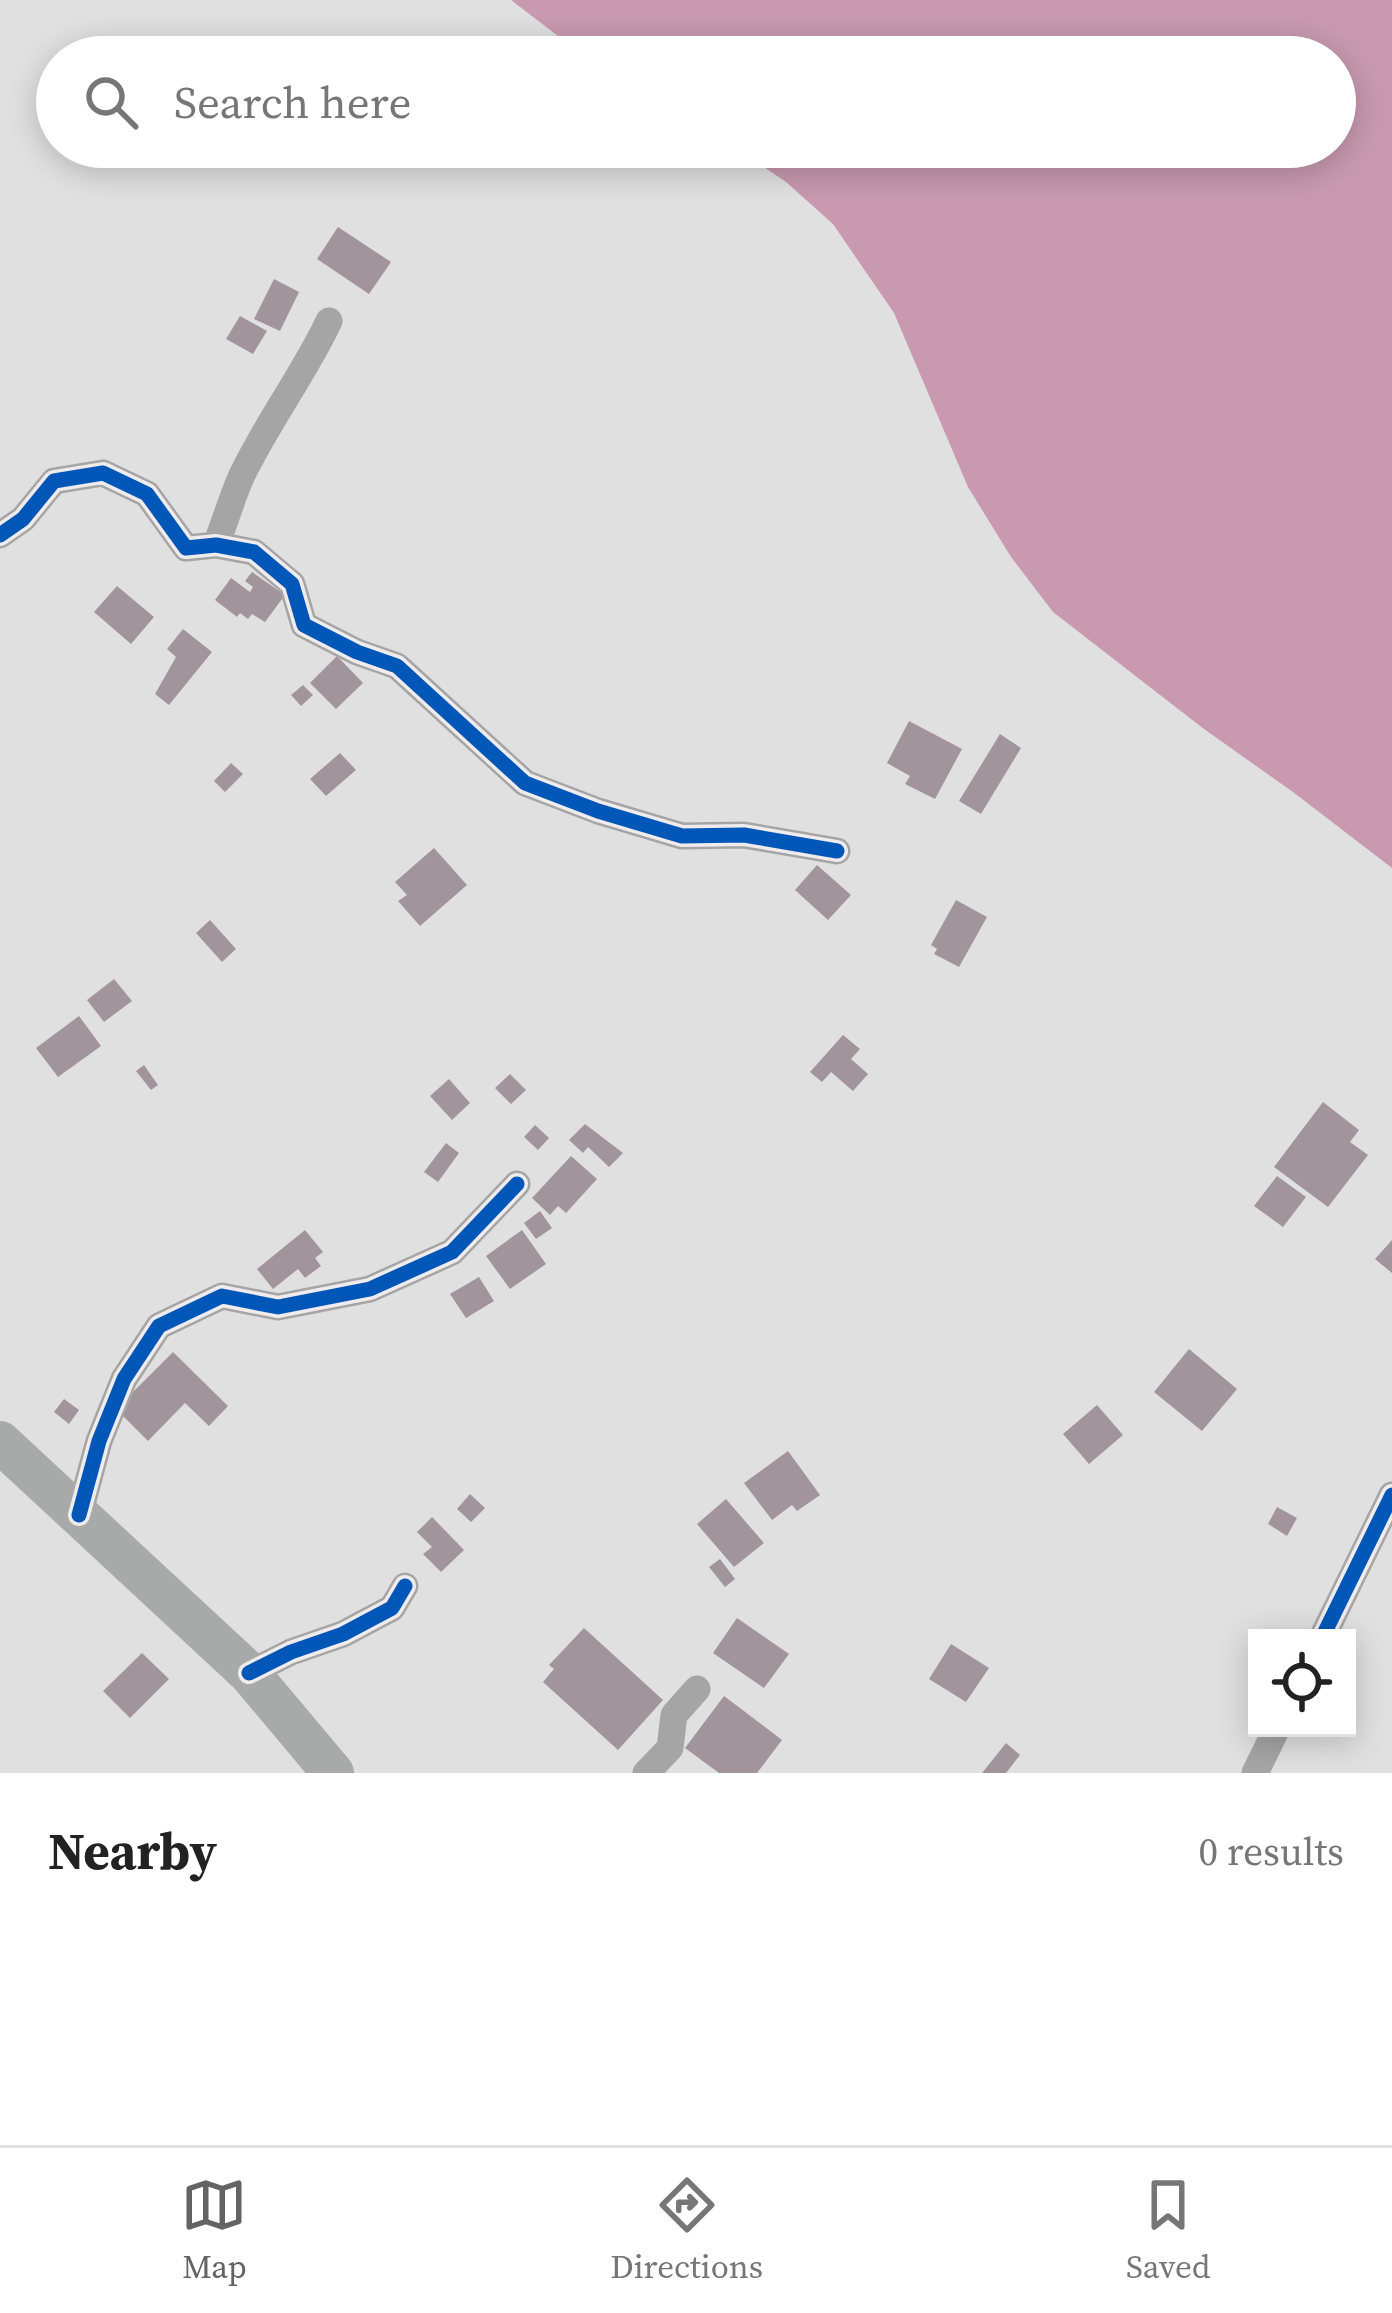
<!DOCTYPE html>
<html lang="en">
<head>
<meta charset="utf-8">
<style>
  :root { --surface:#fff; --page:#f2f2f2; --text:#222; --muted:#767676; --line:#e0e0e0; --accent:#646263 }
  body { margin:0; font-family:"Source Serif 4",serif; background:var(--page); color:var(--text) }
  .controls { position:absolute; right:36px; bottom:36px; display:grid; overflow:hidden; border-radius:0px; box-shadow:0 6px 30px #0003 }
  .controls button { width:108px; height:108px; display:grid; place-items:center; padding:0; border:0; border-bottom:3px solid var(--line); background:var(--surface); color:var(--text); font:60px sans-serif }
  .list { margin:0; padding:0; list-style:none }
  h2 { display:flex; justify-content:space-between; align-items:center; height:156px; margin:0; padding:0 48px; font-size:51px }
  h2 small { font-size:39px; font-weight:400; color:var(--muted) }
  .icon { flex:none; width:66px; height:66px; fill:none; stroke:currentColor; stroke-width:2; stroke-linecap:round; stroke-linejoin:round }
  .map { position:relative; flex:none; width:1392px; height:1773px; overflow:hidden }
  .search { position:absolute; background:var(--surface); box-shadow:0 6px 30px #0003; left:36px; right:36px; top:36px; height:132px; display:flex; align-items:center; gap:30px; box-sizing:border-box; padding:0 42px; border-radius:66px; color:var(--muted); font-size:45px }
  .sheet { height:372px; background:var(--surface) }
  nav { display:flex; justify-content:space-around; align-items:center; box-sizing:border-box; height:168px; border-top:3px solid var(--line); background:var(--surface); font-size:33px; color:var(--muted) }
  nav a { display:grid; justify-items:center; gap:6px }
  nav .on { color:var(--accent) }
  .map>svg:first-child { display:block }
</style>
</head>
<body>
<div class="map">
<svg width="1392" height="1773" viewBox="0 0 1392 1773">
  <rect width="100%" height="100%" fill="#e1e0e0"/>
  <path fill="#c899af" d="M511,0H1392V868L1293,792L1204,729L1053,612L1011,557L968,487L894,313L833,224L786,182L734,147H1335V57H590L567,43Z"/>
  <path fill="#a1959b" d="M338,227L391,262L369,294L317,259Z
    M274,279L299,292L280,331L254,319Z
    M240,316L267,331L253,354L226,339Z
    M252,572L285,595L265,622L252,614L248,619L240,613L237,617L215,600L231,578L250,592L253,587L245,581Z
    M117,586L154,617L131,644L94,612Z
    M183,629L212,652L169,705L155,694L176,657L167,649Z
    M337,656L363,683L336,709L310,683Z
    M303,685L313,695L301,706L291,695Z
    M909,721L962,749L935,799L905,784L910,776L887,763Z
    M1000,734L1021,748L981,814L959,801Z
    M340,753L356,770L326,796L310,779Z
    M231,763L243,774L225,792L214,781Z
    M434,848L467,885L420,926L398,901L407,895L395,882Z
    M817,865L851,895L828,920L795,890Z
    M956,900L987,917L959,967L934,954L937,949L931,945Z
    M210,920L236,949L222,962L196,933Z
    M114,979L132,1001L104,1022L87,1000Z
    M79,1016L101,1046L58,1077L36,1048Z
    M843,1035L860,1049L851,1059L868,1074L853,1091L831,1072L822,1082L810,1072Z
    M144,1065L158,1085L151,1090L136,1071Z
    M510,1074L526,1090L511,1104L495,1088Z
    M449,1079L470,1103L452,1120L430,1096Z
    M1323,1102L1359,1130L1350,1142L1368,1155L1328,1207L1274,1167Z
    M585,1124L623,1153L609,1167L588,1147L583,1153L569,1140Z
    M535,1125L549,1138L538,1150L524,1137Z
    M446,1143L459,1153L438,1182L424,1172Z
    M571,1156L597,1179L566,1213L558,1206L550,1215L532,1198Z
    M1277,1176L1306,1197L1283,1227L1254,1206Z
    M540,1211L552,1228L536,1239L524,1223Z
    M305,1230L323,1252L315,1258L321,1266L305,1278L298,1269L273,1289L257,1269Z
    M522,1230L546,1264L510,1289L486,1256Z
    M1392,1240V1273L1375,1259Z
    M479,1277L494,1301L466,1318L450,1294Z
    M1189,1349L1237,1389L1202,1431L1154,1392Z
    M173,1352L228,1406L209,1426L185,1403L148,1441L116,1409Z
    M64,1399L79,1410L69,1424L54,1412Z
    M1097,1405L1123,1435L1089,1464L1063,1434Z
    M788,1451L820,1495L797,1511L792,1505L772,1520L744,1483Z
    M470,1494L485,1508L471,1522L457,1509Z
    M726,1499L764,1543L734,1567L697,1524Z
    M1277,1507L1297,1518L1287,1536L1268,1524Z
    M432,1517L464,1550L441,1572L423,1554L432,1547L417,1532Z
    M720,1559L735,1579L725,1587L709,1567Z
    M737,1618L789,1654L764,1688L713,1653Z
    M584,1628L663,1700L618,1750L543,1682L554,1669L549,1665Z
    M951,1644L989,1668L966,1702L929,1679Z
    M142,1653L169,1679L130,1718L103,1691Z
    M724,1696L782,1740L757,1773H719L685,1748Z
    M1006,1743L1020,1755L1006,1773H982Z"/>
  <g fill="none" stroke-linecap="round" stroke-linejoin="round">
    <path stroke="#a6a5a5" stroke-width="27" d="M0,535L23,519L54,481L103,473L147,494L186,548L216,545L254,552L292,584L304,625L357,652L397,666L525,783L598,811L682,836L744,835L837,851
      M216,545C225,522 232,497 242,475C268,421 304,374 329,321
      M79,1515L99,1441L124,1379L159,1326L222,1296L278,1307L370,1289L452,1252L517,1184
      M1322,1638L1392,1495
      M249,1673L291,1652L343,1634L392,1608L405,1586
      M646,1773L670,1748L674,1715L697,1689
      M1255,1773L1277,1728"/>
    <path stroke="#a8a9a9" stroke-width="42" d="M0,1442L249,1673L333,1773"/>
    <defs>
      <path id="cycleway" d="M0,535L23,519L54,481L103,473L147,494L186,548L216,545L254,552L292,584L304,625L357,652L397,666L525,783L598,811L682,836L744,835L837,851
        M79,1515L99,1441L124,1379L159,1326L222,1296L278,1307L370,1289L452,1252L517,1184
        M1322,1638L1392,1495
        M249,1673L291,1652L343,1634L392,1608L405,1586"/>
    </defs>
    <use href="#cycleway" stroke="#f0eced" stroke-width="22"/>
    <use href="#cycleway" stroke="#0057b8" stroke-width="15"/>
  </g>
</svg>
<div class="controls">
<button><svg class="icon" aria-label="locate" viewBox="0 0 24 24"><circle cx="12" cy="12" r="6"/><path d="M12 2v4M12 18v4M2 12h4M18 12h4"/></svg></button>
</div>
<div class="search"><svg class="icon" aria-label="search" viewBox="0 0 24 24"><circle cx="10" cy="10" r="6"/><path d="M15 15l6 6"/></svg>Search here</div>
</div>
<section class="sheet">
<h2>Nearby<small>0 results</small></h2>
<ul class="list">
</ul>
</section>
<nav>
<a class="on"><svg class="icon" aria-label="map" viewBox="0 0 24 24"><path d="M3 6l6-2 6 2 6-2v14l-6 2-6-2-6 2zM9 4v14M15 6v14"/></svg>Map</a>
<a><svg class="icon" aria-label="directions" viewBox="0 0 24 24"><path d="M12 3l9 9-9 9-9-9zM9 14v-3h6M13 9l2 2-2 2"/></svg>Directions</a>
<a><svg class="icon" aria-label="saved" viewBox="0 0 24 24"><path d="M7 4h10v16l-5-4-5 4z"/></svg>Saved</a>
</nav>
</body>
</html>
